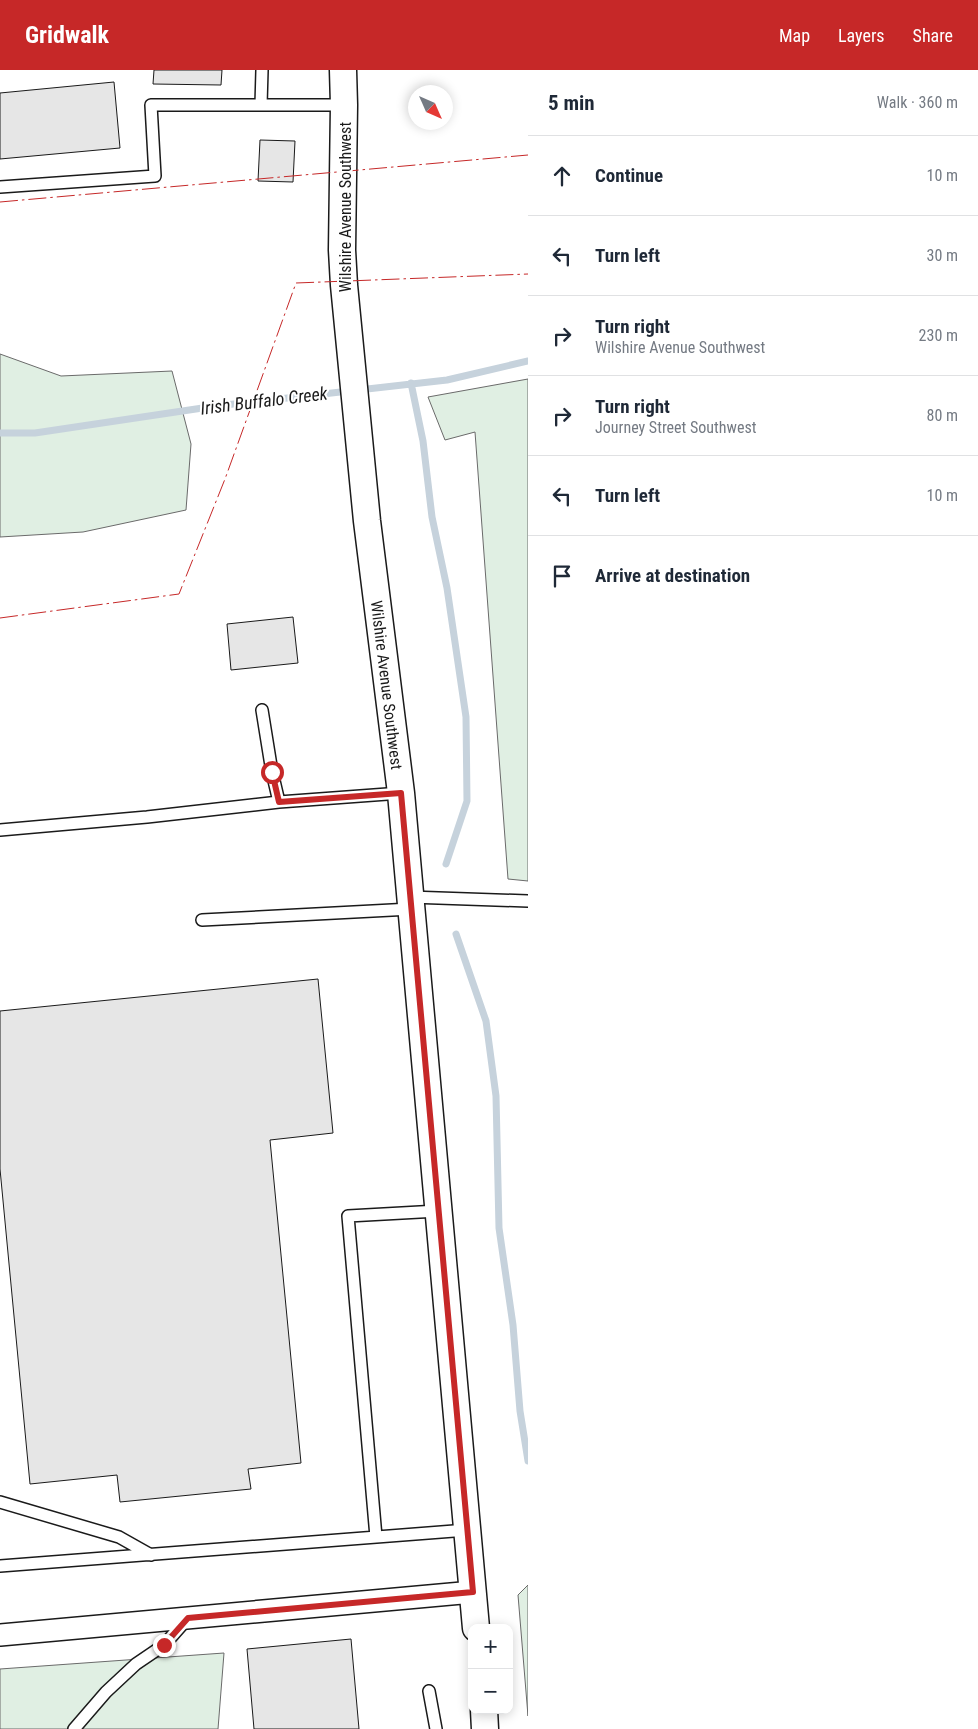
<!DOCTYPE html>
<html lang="en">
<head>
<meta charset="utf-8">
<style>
  :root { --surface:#fff; --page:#f6f6f7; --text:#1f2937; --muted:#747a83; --line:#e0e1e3; --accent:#c62828 }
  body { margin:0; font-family:"Roboto Condensed",sans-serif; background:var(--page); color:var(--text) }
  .controls { position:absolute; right:15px; bottom:15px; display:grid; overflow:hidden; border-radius:10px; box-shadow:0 2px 12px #0003 }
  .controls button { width:45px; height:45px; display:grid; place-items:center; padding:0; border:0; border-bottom:1px solid var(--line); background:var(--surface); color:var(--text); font:25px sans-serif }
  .compass { position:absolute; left:408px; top:15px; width:45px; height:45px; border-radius:50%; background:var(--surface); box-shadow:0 2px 12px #0003; rotate:135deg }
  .stop { position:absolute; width:15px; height:15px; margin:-11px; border:4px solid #c62828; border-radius:50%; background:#fff }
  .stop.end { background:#c62828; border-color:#fff; box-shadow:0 1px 5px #0008 }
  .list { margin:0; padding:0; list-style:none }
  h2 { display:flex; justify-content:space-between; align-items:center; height:65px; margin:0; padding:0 20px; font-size:21px }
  h2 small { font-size:16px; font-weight:400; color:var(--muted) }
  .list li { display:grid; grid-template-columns:32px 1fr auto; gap:15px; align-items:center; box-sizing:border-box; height:80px; padding:0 20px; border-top:1px solid var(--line) }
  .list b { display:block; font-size:19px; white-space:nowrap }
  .list p { margin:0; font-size:16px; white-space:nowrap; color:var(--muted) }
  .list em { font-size:16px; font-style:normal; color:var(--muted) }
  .icon { flex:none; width:28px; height:28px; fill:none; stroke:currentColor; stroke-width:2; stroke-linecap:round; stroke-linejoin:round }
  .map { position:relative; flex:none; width:528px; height:1659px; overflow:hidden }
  header { display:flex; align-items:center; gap:30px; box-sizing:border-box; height:70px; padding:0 25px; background:var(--accent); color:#fff }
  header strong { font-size:24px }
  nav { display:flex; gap:28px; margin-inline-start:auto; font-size:18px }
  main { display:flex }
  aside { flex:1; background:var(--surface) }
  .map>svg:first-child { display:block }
</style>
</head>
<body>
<header>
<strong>Gridwalk</strong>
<nav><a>Map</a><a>Layers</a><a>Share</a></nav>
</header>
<main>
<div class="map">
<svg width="528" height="1659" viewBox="0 0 528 1659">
  <rect width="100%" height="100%" fill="#fff"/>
  <path fill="#e0efe3" stroke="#6a6a6a" d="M0,284L61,306L172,301L191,374L186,440L83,462L0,467Z
    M528,309V811L508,809L475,362L445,370L428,327Z
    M528,1515V1646L518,1525Z
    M224,1583L218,1659H0V1599Z"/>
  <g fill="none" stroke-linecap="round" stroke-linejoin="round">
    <path stroke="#c6d2dc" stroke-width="7" d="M411,313L423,371L432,447L447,518L466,647L467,731L446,794
      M0,363H35L216,336L447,310L528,291
      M456,864L486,951L496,1026L499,1158L513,1255L520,1341L528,1391"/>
  </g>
  <path fill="#e6e6e6" stroke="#1a1a1a" d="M154,0H222L221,15L153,14Z
    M114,12L120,78L0,89V23Z
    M260,70L295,71L293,112L258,111Z
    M293,547L298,593L231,600L227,554Z
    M318,909L333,1063L270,1070L301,1393L248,1399L251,1419L120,1432L117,1405L30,1414L0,1099V941Z
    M351,1569L359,1659H254L247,1579Z"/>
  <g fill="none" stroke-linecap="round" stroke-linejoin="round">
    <defs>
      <path id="service" d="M261,35L262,0
        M0,117L155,106L151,35H344
        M262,640L272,702L279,732L401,723
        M0,760L147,747L279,732
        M410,827L528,831
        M202,850L411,839
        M0,1432L119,1467L151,1485
        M376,1467L348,1146L438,1141
        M0,1496L467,1460
        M429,1621L436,1659
        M74,1659L106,1622L136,1594L164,1575L187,1549"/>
      <path id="minor" d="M0,1565L473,1522"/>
      <path id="tertiary" d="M343,0L344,35L342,180L344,215L367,451L401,723L476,1558
        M484,1640L485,1659"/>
    </defs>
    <use href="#service" stroke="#1a1a1a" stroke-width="14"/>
    <use href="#minor" stroke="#1a1a1a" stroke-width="24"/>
    <use href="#tertiary" stroke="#1a1a1a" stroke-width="29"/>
    <use href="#service" stroke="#fff" stroke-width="11"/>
    <use href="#minor" stroke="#fff" stroke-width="21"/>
    <use href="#tertiary" stroke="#fff" stroke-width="26"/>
    <path stroke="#c62828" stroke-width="1" stroke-dasharray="18 4 2.5 4" stroke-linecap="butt" d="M0,132L528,85
      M0,548L179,524L225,409L296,213L528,204"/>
  </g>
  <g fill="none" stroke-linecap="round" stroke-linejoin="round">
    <path stroke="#c62828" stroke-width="6" d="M164,1575L188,1548L473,1522L401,723L279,732L272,702"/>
  </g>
  <g text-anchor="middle" stroke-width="4" stroke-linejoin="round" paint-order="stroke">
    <g font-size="16" fill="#1a1a1a" stroke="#fff">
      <text transform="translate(345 137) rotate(-90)" y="6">Wilshire Avenue Southwest</text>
      <text transform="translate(387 615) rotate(83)" y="6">Wilshire Avenue Southwest</text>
    </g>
    <g font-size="18" font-style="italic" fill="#1a1a1a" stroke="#fff">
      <text transform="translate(264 331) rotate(-7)" y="6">Irish Buffalo Creek</text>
    </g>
  </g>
</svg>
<div class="controls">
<button>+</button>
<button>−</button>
</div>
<svg class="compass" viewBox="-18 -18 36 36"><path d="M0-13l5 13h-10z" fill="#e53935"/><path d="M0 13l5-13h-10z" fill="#747a83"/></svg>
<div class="stop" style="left:272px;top:702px"></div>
<div class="stop end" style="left:164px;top:1575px"></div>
</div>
<aside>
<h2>5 min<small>Walk · 360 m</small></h2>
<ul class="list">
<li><svg class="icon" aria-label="ahead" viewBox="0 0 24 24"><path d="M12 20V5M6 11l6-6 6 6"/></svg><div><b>Continue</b></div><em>10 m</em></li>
<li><svg class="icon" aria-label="left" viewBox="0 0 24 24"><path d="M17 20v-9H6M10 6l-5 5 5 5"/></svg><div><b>Turn left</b></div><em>30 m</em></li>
<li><svg class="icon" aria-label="right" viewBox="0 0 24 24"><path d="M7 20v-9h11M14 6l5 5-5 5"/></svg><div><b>Turn right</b><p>Wilshire Avenue Southwest</p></div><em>230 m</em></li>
<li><svg class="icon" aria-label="right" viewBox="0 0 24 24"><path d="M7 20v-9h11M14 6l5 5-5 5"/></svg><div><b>Turn right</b><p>Journey Street Southwest</p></div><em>80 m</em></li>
<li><svg class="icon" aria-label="left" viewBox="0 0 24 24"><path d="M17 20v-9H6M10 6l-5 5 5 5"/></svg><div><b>Turn left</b></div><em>10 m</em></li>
<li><svg class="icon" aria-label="arrive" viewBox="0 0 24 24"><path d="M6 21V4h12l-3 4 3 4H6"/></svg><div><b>Arrive at destination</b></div></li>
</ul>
</aside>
</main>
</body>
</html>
